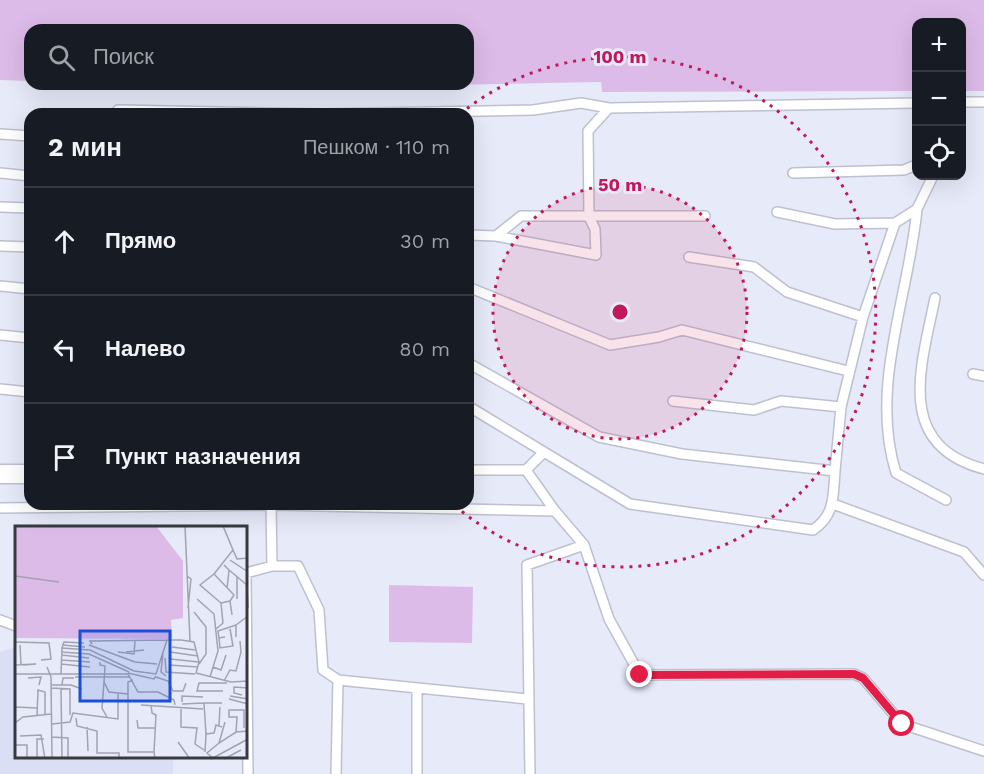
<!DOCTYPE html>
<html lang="ru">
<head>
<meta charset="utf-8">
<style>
  :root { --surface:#171b24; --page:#20242c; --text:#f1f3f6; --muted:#9ea1a6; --line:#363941 }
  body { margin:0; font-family:"Work Sans",sans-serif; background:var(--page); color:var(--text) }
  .controls { position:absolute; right:18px; top:18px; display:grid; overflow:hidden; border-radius:12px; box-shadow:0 6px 24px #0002 }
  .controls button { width:54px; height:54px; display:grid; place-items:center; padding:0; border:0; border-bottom:2px solid var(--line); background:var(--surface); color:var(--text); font:30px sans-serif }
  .stop { position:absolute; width:18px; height:18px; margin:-14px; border:4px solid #e11d48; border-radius:50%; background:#fff }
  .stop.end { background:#e11d48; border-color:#fff; box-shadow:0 2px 6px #0008 }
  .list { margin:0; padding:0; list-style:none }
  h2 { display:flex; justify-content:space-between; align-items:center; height:78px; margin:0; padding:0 24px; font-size:26px }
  h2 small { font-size:20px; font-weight:400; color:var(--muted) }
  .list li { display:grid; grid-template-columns:39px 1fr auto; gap:18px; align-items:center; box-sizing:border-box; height:108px; padding:0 24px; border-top:2px solid var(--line) }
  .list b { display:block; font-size:22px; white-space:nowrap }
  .list em { font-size:20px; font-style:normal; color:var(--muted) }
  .icon { flex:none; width:33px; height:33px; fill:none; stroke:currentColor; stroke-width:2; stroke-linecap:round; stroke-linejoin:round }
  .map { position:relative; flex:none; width:984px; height:774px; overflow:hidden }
  .search { position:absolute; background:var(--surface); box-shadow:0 6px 24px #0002; left:24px; top:24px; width:450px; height:66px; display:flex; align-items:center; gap:15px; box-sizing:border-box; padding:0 21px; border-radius:18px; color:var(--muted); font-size:22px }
  .panel { position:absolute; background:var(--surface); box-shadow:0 6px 24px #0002; left:24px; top:108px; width:450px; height:402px; border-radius:18px }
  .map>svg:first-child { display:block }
</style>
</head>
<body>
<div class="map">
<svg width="984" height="774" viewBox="0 0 984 774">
  <rect width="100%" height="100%" fill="#e7eaf9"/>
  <path fill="#dbdff5" d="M16,647V758H173V774H0V652Z"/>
  <path fill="#ddbbe9" d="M0,0H984V91H962V22H916V91L602,92L601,82L350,87H53L49,84H468V30H30V81L0,80Z
    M389,585L473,587L472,643L389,642Z"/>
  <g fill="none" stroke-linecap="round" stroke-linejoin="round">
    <defs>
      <path id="service" d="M962,102H984
        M115,114L118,110L323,114L533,110L581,103L609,108L916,103
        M0,134L30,136
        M0,173L30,176
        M793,173L904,170L916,165
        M0,207L30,208
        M917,209C909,296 869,387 896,473L946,500
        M777,212L835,224L895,223
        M468,235L496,236L596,255L595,229L589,217L588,131L609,108
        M496,236L521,216H705
        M0,246L30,247
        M689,257L754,267L787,292L863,317
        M0,286L30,289
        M468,287L610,345L659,337L682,330L848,371
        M935,298C921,367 894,445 984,469
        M0,335L30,338
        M468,363L599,437L682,454L835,471L841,407L863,317L895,223L917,209L933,176
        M973,374L984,376
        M0,389L30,392
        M673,401L754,410L781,401L841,407
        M468,406L544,452
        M468,470H526L555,511L584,545L609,619L640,675L854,674L863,678L902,724L984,751
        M526,470L544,452L630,504L813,530C835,515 833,497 835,471
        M271,504L272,566H298L319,610L323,670L338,680L527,699
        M833,504L964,552L984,575
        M0,508L271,505L555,511
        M0,620L16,626
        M417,688V774
        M248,774L246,573L272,566
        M336,774L338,680
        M530,774L527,565L584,545"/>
      <path id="minor" d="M0,474H30"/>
    </defs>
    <use href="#service" stroke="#bdc0cf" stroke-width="12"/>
    <use href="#minor" stroke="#bdc0cf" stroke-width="21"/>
    <use href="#service" stroke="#fff" stroke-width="9"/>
    <use href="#minor" stroke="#fff" stroke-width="18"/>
  </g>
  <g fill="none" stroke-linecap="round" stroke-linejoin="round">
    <path stroke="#e11d48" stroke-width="8" d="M640,675L854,674L863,678L902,724"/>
  </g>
  <circle cx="620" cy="312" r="127" fill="#c2185b" fill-opacity=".12"/>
  <g fill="none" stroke="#c2185b" stroke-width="3" stroke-dasharray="3 6">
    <circle cx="620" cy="312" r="127"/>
    <path d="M460 114A255 255 0 1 1 453 504"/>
  </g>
  <g transform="translate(15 526)">
    <rect width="232" height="232" fill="#e7eaf9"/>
    <path d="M0,0H141L168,35V92L156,94L157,113L0,112Z" fill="#ddbbe9"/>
    <path fill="none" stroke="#a1a4af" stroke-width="1.5" d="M170,0L175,115M208,0L218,24L199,48L219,69L215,75M218,24L222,33L233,32M215,34L233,46M209,39L214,44L212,63M214,44L232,59M199,48L185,59L206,77L208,97L201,103M0,50L44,56M172,50L176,53L173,82M222,51V73M232,59L233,82M182,73L199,88L203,125L195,151M206,77L215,75L217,89M179,86L191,101V128L184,138M210,111L204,112L203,105L221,99M221,111V99L233,90M204,112L205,122L218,120L215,103M0,116L34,117L36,133L26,134M77,118L75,115L152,114M5,119L6,139M47,119L70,121M74,119L120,136L142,138M157,121L180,124M47,122L49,116L69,117M46,126L74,128L114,146M103,126L119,128L120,115M111,126L129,124M155,126L183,130M148,127L146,146L151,150M46,129L74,132M150,132L151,146L180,148M155,133L184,136M46,134L75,136M85,136V139L90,140L89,156L94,166L113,168M46,138L75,141M0,139L21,138L9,139M154,139L183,141M32,141L36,151L37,233M198,141L206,144L211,129M113,147L139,153L141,150M0,148H113L123,166H143L159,174L160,179M46,148L47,122L75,124L119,145L141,148L152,114H166L179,116L184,136L181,147L216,156L233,155M60,151H115M141,151L153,155L158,165H168L171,157M13,152L26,151L24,159M118,154L113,156V226H139L140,233M209,155L215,144L221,145L226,126L225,115M89,156L87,182L92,191M37,159H56L67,163M47,159L48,152H59M36,162L55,163V189M46,162L47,233M208,165H182L184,157H212M227,169L219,167V161L233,162M215,170L233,173M214,173L233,178M167,176V170L188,171M167,178L189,177M126,179L188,183M136,179L137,187L141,189L139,226M0,181L22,182M166,183V201L182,202L180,218L189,224M22,190L23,164L30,166V189M61,192L62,200L82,205V227H104V233M122,194L123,202H141M0,197L8,191L36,188M37,198L55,196L58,187L103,193V167M204,199L205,181M72,201L73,225M221,206L222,191H214V184H229V202M191,208L189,177H207M5,210L26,209L30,233M37,211L53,212V233M163,216L175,233M204,217L210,196M0,219H12V233M190,226L191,208L199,207L201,199L207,201M198,232L192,227L204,217L221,206L233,205M22,233V213H29M196,233L233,213M209,233L226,224"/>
    <path fill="#1d4ed8" fill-opacity="0.15" stroke="#1d4ed8" stroke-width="3" d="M65,105H155V175H65Z"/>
    <rect width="232" height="232" fill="none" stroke="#393a40" stroke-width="3"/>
  </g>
  <circle cx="620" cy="312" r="9" fill="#c2185b" stroke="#e7eaf9" stroke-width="3"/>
  <g font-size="18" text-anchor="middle" font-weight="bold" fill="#c2185b" stroke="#e7eaf9" stroke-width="6" stroke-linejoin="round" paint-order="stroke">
    <text x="620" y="63">100 m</text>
    <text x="620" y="191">50 m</text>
  </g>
</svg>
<div class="controls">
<button>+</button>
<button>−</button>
<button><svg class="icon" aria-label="locate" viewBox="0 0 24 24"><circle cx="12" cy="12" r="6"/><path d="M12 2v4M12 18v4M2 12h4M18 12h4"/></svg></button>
</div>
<div class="stop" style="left:902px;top:724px"></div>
<div class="stop end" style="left:640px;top:675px"></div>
<div class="search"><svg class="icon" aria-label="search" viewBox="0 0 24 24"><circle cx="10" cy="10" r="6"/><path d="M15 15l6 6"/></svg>Поиск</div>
<section class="panel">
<h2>2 мин<small>Пешком · 110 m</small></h2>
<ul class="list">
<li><svg class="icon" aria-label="ahead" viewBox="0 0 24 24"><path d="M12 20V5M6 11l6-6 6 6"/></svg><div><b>Прямо</b></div><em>30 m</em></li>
<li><svg class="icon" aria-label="left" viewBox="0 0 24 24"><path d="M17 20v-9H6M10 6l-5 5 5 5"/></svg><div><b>Налево</b></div><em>80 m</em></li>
<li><svg class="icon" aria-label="arrive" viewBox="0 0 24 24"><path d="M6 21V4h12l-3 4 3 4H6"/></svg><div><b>Пункт назначения</b></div></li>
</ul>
</section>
</div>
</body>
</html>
